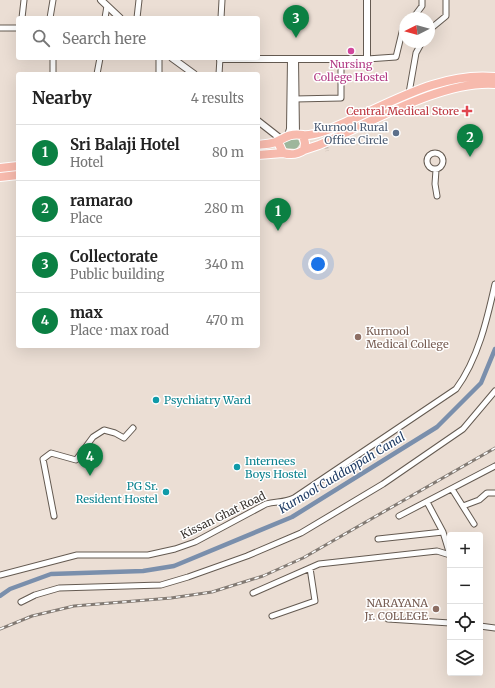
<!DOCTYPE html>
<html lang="en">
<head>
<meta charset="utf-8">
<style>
  :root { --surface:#fff; --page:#f2f2f2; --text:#222; --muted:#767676; --line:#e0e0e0; --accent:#0b8043 }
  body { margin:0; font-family:Merriweather,serif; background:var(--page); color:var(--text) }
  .controls { position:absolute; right:12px; bottom:12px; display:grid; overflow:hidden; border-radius:4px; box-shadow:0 4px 16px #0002 }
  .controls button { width:36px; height:36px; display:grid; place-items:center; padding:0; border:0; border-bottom:1px solid var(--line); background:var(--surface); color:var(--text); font:20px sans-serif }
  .compass { position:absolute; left:399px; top:12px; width:36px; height:36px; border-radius:50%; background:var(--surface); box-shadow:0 4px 16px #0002; rotate:264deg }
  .you { position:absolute; left:318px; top:264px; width:14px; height:14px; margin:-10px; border:3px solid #fff; border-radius:50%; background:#1a73e8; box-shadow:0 0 0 6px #1a73e833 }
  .badge { display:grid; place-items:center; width:26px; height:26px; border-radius:50%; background:var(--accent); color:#fff; font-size:13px; font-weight:700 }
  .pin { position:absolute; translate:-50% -33px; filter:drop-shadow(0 1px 2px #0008) }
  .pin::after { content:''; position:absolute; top:21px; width:14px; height:12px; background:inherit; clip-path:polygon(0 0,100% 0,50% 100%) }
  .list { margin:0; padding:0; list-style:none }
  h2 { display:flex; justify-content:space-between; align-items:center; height:52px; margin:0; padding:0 16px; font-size:17px }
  h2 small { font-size:13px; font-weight:400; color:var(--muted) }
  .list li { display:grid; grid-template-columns:26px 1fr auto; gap:12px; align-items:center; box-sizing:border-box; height:56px; padding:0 16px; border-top:1px solid var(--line) }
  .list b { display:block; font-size:15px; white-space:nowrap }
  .list p { margin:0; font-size:13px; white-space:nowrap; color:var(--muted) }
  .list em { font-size:13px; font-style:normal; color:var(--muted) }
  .icon { flex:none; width:22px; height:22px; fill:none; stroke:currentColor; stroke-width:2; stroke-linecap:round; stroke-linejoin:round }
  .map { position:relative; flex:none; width:495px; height:688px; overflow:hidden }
  .search { position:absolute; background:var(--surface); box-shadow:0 4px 16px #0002; left:16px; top:16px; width:244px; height:44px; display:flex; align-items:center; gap:10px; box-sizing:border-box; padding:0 14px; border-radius:4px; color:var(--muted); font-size:15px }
  .panel { position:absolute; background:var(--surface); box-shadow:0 4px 16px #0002; left:16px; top:72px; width:244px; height:276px; border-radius:4px }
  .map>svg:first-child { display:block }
</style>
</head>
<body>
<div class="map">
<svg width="495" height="688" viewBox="0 0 495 688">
  <rect width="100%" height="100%" fill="#ebded4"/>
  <path fill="#9db69c" d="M290,138L298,139L300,144L296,149L285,148L284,143Z"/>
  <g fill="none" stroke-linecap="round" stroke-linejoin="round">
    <path stroke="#7a8fac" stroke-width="4.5" d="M0,596L10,589L51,574L143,571L174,566L292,517L437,427L481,383L495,349"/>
    <path stroke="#c8bcb3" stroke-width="4" stroke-dasharray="4 2" stroke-linecap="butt" d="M323,127L327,151"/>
    <defs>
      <path id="minor" d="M22,18L24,0
        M50,18L53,0
        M105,18L107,6
        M137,18L139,0
        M221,18L222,0
        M413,18L422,6V0
        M0,28H18
        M429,30L446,16V0
        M53,58V74
        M367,59L396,57L403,28L405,26
        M97,74L100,58
        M159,74V58
        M219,74L220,58
        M409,93L416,53L422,42
        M295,99L341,98V59
        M427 161a8 8 0 1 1 16 0a8 8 0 1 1-16 0Z
        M436,170L435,184L437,196
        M452,489L474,524
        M463,506L479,500L487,493H495
        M54,516L43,459L51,453L76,460L93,437L104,430L115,433L124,438L133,428
        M399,516L495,466
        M378,539L443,532L427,502
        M0,575L77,555H148L175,549L195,542L266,504C276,501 284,503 294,498L456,389C478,359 487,320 495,284
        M253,593L319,564L437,551L450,555L443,532
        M21,602L35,595L59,588L161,585L188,577L247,556L301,533L383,484L463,429L495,391
        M272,616L315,601L310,568
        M388,619L450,623
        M480,626L495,628"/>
      <path id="tertiary" d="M101,0L120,18
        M172,58L194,74
        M220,59H367V0
        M295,59L296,134
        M258,121L281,139
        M288,135L290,129L291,59"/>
      <path id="primary" d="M303,135C317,137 343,123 355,118C399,98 445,72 495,77
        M258,145C264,144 273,144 278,141C287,136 292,133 303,135L305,143L304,150C297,155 291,155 283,153L278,142
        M304,150L319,145C369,124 441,80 495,84
        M258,155L283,153
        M0,168L18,166
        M0,177L18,175"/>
    </defs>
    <use href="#minor" stroke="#645a51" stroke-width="7"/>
    <use href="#tertiary" stroke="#645a51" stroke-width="8"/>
    <use href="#primary" stroke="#fff" stroke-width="10"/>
    <use href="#minor" stroke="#fff" stroke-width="5"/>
    <use href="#tertiary" stroke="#fff" stroke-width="6"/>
    <use href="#primary" stroke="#f7baad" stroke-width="8"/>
    <defs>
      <path id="rail" d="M0,629L32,616L74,606L171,598L212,592L263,576L303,558L495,448"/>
    </defs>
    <use href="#rail" stroke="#827a73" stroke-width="3"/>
    <use href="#rail" stroke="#fff" stroke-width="1.5" stroke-dasharray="4.5" stroke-linecap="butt"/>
  </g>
  <circle fill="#d1479c" stroke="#fff" stroke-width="1.5" cx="351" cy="51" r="4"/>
  <path fill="#e0444e" stroke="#fff" stroke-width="1.5" d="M465 105h4v4h4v4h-4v4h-4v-4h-4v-4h4z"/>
  <circle fill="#5c6f8a" stroke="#fff" stroke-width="1.5" cx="396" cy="133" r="4"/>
  <g fill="#8d6e63" stroke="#fff" stroke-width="1.5">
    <circle cx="358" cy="337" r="4"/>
    <circle cx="436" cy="609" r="4"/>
  </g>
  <g fill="#0f9aa8" stroke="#fff" stroke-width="1.5">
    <circle cx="156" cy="400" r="4"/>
    <circle cx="237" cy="467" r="4"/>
    <circle cx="166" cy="492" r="4"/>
  </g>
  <g text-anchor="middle" stroke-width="3" stroke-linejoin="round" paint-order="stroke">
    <g font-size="11" fill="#b23c85" stroke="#fff">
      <text x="351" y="68">Nursing<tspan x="351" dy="13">College Hostel</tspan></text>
    </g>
    <g font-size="11" fill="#be3a42" stroke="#fff" text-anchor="end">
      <text x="459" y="115">Central Medical Store</text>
    </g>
    <g font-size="11" fill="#4e5e75" stroke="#fff" text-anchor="end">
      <text x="388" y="131">Kurnool Rural<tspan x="388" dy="13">Office Circle</tspan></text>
    </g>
    <g font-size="11" fill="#785e54" stroke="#fff" text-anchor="start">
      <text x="366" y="335">Kurnool<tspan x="366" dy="13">Medical College</tspan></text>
      <text x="428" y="607" text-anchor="end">NARAYANA<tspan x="428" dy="13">Jr. COLLEGE</tspan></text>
    </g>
    <g font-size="11" fill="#0d838f" stroke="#fff" text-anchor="start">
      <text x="164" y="404">Psychiatry Ward</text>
      <text x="245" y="465">Internees<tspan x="245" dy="13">Boys Hostel</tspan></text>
      <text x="158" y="490" text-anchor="end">PG Sr.<tspan x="158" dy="13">Resident Hostel</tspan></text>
    </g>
    <g font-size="11" fill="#3a3531" stroke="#fff">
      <text transform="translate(223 515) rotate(-26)" y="4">Kissan Ghat Road</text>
    </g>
    <g font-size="12" font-style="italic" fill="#1e3b64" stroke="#fff">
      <text transform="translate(342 473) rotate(-31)" y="4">Kurnool Cuddappah Canal</text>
    </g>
  </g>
</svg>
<div class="controls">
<button>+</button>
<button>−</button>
<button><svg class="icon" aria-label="locate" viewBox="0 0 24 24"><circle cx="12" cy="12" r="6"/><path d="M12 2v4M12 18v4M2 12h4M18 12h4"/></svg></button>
<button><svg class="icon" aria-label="layers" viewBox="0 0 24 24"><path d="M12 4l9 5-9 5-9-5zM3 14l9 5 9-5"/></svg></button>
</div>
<svg class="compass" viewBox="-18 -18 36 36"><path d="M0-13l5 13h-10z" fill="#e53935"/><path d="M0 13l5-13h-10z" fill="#767676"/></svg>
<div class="you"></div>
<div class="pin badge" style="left:278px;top:231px">1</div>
<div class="pin badge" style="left:470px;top:157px">2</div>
<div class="pin badge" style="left:296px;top:38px">3</div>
<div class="pin badge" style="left:90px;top:476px">4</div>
<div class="search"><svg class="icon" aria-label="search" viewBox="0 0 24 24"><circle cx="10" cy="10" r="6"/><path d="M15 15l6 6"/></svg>Search here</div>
<section class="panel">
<h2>Nearby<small>4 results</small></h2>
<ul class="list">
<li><span class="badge">1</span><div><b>Sri Balaji Hotel</b><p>Hotel</p></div><em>80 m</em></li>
<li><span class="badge">2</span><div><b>ramarao</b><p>Place</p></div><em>280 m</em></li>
<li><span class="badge">3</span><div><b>Collectorate</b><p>Public building</p></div><em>340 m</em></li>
<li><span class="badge">4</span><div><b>max</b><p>Place · max road</p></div><em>470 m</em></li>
</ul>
</section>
</div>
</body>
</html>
